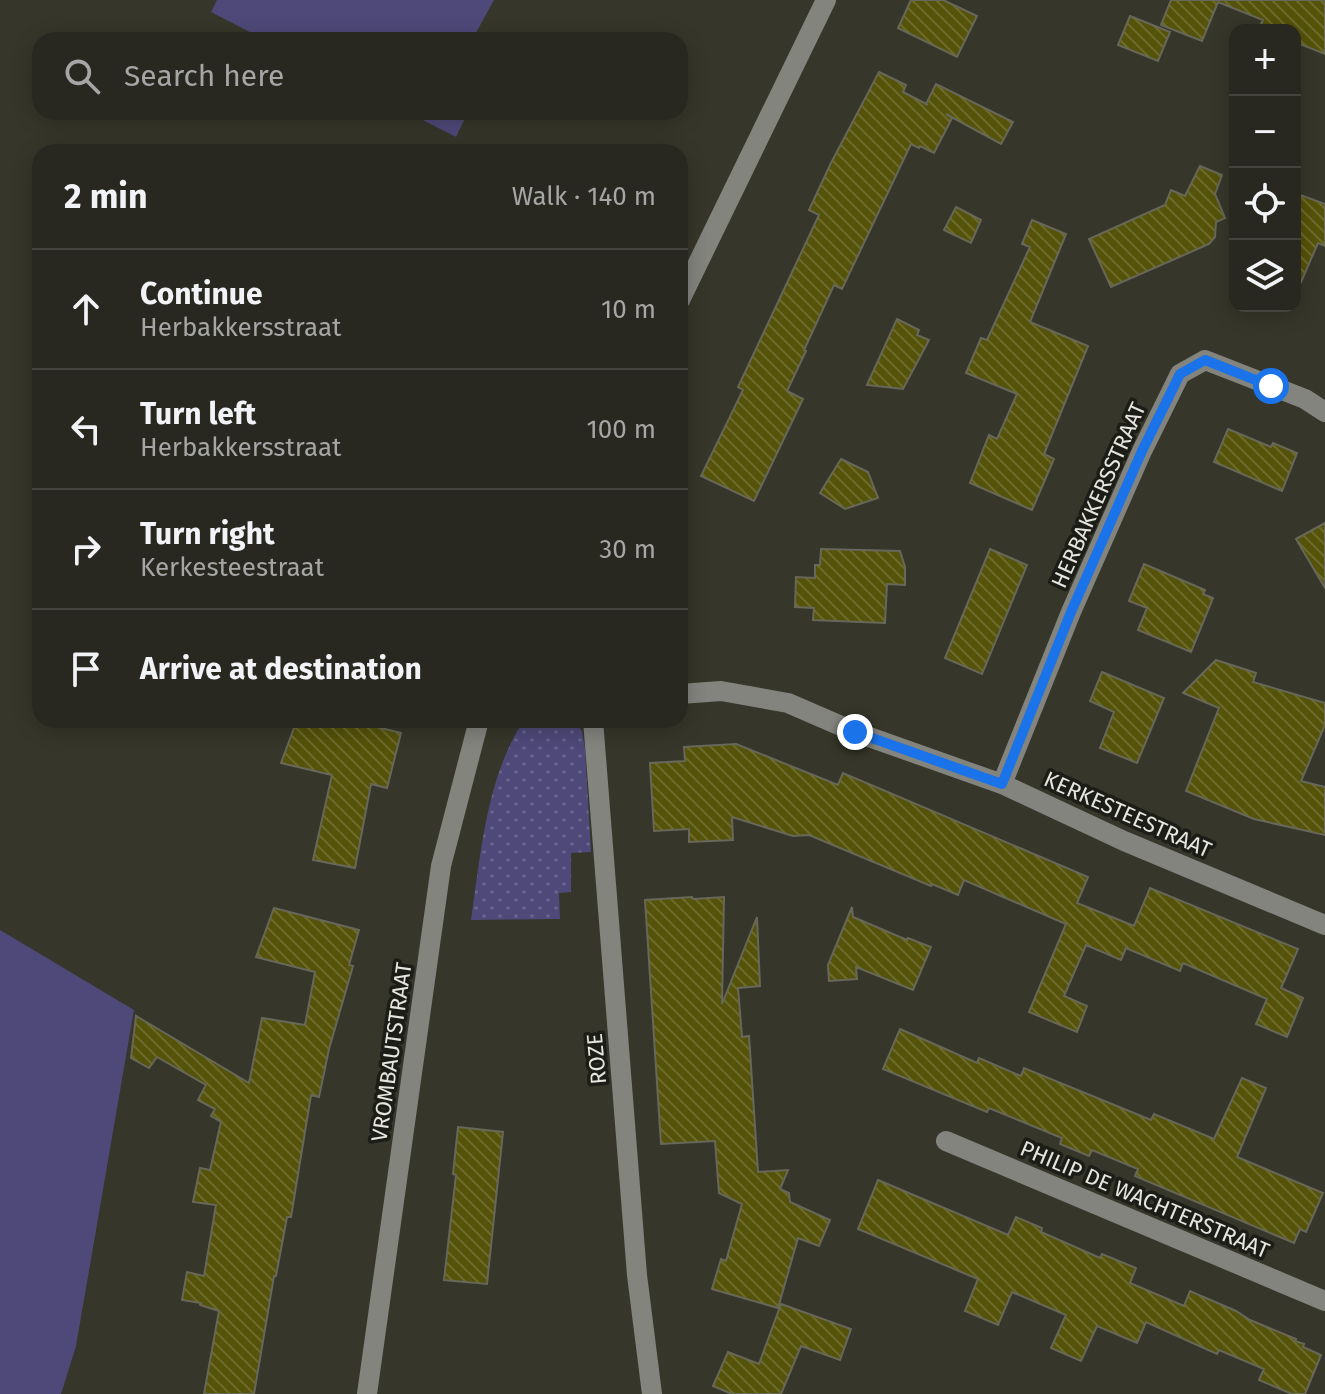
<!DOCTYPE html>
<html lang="en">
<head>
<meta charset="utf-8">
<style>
  :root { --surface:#282820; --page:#34342d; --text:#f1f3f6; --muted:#a5a6a5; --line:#44443e }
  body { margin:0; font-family:"Fira Sans",sans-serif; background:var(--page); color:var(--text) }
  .controls { position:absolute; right:24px; top:24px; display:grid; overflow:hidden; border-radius:16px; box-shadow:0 4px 20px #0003 }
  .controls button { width:72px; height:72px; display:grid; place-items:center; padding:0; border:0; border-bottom:2px solid var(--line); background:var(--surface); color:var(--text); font:40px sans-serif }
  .stop { position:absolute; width:24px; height:24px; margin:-18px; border:6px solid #1a73e8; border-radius:50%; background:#fff }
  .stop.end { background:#1a73e8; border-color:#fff; box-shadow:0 2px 8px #0008 }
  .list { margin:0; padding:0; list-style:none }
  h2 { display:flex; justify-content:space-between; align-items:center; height:104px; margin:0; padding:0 32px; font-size:34px }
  h2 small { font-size:26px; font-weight:400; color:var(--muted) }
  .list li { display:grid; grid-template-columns:52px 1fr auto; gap:24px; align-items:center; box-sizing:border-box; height:120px; padding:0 32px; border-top:2px solid var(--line) }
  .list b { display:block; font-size:30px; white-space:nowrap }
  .list p { margin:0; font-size:26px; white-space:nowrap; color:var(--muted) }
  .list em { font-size:26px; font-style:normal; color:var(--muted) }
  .icon { flex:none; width:44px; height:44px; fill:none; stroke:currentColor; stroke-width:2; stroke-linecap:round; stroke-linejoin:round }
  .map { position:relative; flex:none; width:1325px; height:1394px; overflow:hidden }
  .search { position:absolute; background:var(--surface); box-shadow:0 4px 20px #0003; left:32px; top:32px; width:656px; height:88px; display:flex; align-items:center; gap:20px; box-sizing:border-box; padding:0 28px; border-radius:24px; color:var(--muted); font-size:30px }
  .panel { position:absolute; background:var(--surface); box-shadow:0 4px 20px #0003; left:32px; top:144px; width:656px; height:584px; border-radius:24px }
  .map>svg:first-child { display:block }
</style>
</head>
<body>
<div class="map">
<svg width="1325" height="1394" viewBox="0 0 1325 1394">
  <defs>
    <pattern id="park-dots" width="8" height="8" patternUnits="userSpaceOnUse" patternTransform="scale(2)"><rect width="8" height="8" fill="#4e4979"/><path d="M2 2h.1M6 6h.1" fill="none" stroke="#68638c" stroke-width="1.8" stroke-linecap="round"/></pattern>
    <pattern id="building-back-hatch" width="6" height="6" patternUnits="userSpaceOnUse" patternTransform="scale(2)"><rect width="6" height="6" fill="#555209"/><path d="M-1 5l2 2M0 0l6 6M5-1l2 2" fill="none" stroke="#6d6b2c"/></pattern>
  </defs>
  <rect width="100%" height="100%" fill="#36362a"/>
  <path fill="#4e4979" d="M217,0H494L472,40H265L211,12Z
    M407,112H468L456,137Z
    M0,930L134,1010L76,1346L61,1394H0Z"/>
  <path fill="url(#park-dots)" d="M524,720H573L582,731L585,749L591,852L571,853V892L559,893L560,919L471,920C481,853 486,778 524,720Z"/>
  <path fill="url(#building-back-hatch)" stroke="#67675a" stroke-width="2" d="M911,0H943L977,16L957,57L898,28Z
    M1171,0H1325V54L1295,42V30H1258L1263,20L1218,2L1202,41L1161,25Z
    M1130,16L1170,32L1158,61L1118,45Z
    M879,72L906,85L903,92L928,105L926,104L936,84L1013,122L1001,144L946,114L952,118L934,153L920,146L919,148L911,144L842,289L834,285L804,350L806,351L787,391L803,399L754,501L701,476L743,390L738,387L819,215L809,210L831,163Z
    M1200,166L1222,175L1215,194L1225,218L1216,222L1215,237L1209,244L1111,287L1089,239L1165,205L1171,190L1185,196Z
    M1295,193L1325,204V246L1318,243L1295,296Z
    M956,207L981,220L971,243L944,230Z
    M1032,220L1066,234L1030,322L1088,346L1044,454L1054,459L1032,510L970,483L989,435L997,439L1017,394L966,373L981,338L987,340L1030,247L1022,244Z
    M897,319L919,330L917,335L929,340L903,389L867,385Z
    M1228,429L1271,447L1273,443L1297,453L1282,491L1214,462Z
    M841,459L868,472L878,498L845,509L820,493Z
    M1325,523V588L1296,539Z
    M821,549L900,551L905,567V585L887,584L885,623L813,620L814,608L795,607L796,577L815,578V565H820Z
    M990,549L1027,565L982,674L945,658Z
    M1144,564L1205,590L1203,594L1213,598L1191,652L1138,630L1147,608L1129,601Z
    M1216,660L1256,673L1253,682L1325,703V725L1301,781L1325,787V835L1254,819L1186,791L1219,708L1183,693Z
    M1102,672L1164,698L1137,763L1100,748L1114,712L1090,701Z
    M297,720H349L401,733L387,788L371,784L355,868L313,860L332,775L281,763Z
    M736,744L838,785L843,773L1088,877L1077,903L1134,926L1150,888L1298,949L1281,988L1303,998L1287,1037L1256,1024L1267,999L1183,963L1180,971L1126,948L1121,960L1086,945L1064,996L1087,1006L1077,1032L1029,1012L1066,924L964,880L958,895L932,884L931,886L809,835L793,836L732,817L733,840L689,842V829L654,831L650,763L685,761L684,747Z
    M692,897L693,899L724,897L722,1004L757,917L760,986L738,988L742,1037L749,1036L758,1172L788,1170L780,1189L789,1193L790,1202L830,1220L819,1246L798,1238L778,1308L712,1289L721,1259L726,1261L742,1204L719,1193L715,1141L661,1144L645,900Z
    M852,907L853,917L907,940L908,938L931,947L913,990L856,967L857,979L829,981L828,965Z
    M274,908L359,930L349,965L353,966L329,1049L319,1097L311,1095L291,1217H287L276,1276H274L254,1394H204L219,1311L200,1305L201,1303L182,1300L187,1272L204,1276L216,1205L193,1202L200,1168L210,1170L221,1122L211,1116L215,1109L198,1100L206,1085L157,1057L149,1068L131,1058L136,1016L249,1083L262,1018L305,1025L315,972L256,957Z
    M900,1029L977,1063L979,1058L1021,1076L1024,1068L1151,1120L1154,1114L1214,1139L1242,1078L1266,1088L1237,1157L1323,1193L1306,1232L1300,1229L1294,1243L1135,1176L1138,1169L1092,1150L1089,1156L1060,1144L1062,1138L989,1108L987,1112L883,1069Z
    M458,1127L503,1132L487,1284L444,1280L456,1175L453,1174Z
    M878,1180L1008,1235L1016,1217L1042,1228L1041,1232L1100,1258L1102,1254L1136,1268L1130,1283L1184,1306L1190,1291L1236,1311L1250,1320L1296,1339L1295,1341L1304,1344L1303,1347L1321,1355L1305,1394H1292L1259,1380L1264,1369L1219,1350L1217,1354L1146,1322L1137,1343L1097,1326L1081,1361L1051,1348L1066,1315L1012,1292L998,1325L965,1311L978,1279L858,1229Z
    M781,1304L851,1329L840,1360L801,1346L781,1394H732L713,1386L728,1352L759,1364Z"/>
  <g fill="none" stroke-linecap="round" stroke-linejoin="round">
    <path stroke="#83847e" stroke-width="20" d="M680,300L826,0
      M680,694L721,691L788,703L855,732L1002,784L1124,841L1325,925
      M593,720L637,1275L652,1394
      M1002,784L1071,612L1142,451L1180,374L1205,360L1305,399L1325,412
      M946,1141L1325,1301
      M367,1394L441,866L479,720"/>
  </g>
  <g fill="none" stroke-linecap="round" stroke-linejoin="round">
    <path stroke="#1a73e8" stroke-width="10" d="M855,732L1002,784L1071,612L1142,451L1180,374L1205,360L1271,386"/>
  </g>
  <g text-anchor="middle" stroke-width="7" stroke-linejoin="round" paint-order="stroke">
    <g font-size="22" fill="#e6e6df" stroke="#1d1d18">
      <text transform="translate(1098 495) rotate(-66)" y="8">HERBAKKERSSTRAAT</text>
      <text transform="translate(1128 814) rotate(24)" y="8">KERKESTEESTRAAT</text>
      <text transform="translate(391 1052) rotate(-82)" y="8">VROMBAUTSTRAAT</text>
      <text transform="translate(596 1059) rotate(-95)" y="8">ROZE</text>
      <text transform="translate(1145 1199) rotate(23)" y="8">PHILIP DE WACHTERSTRAAT</text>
    </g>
  </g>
</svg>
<div class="controls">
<button>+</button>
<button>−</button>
<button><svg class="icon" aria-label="locate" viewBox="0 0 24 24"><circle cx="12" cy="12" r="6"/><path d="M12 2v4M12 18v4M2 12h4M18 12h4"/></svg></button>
<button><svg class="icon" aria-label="layers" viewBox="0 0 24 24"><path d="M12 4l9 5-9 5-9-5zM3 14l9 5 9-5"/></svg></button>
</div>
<div class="stop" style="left:1271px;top:386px"></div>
<div class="stop end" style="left:855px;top:732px"></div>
<div class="search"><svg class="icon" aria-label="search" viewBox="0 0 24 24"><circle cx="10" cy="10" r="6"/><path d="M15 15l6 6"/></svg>Search here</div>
<section class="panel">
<h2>2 min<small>Walk · 140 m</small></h2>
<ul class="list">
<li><svg class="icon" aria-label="ahead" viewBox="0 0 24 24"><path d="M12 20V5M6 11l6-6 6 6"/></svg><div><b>Continue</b><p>Herbakkersstraat</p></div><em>10 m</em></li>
<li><svg class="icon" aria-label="left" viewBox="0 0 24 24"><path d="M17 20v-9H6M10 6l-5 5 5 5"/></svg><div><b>Turn left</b><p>Herbakkersstraat</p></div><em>100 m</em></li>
<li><svg class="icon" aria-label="right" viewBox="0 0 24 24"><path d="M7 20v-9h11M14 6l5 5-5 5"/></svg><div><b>Turn right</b><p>Kerkesteestraat</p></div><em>30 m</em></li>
<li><svg class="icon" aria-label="arrive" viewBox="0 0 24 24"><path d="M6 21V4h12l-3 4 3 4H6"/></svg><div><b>Arrive at destination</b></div></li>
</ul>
</section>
</div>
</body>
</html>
